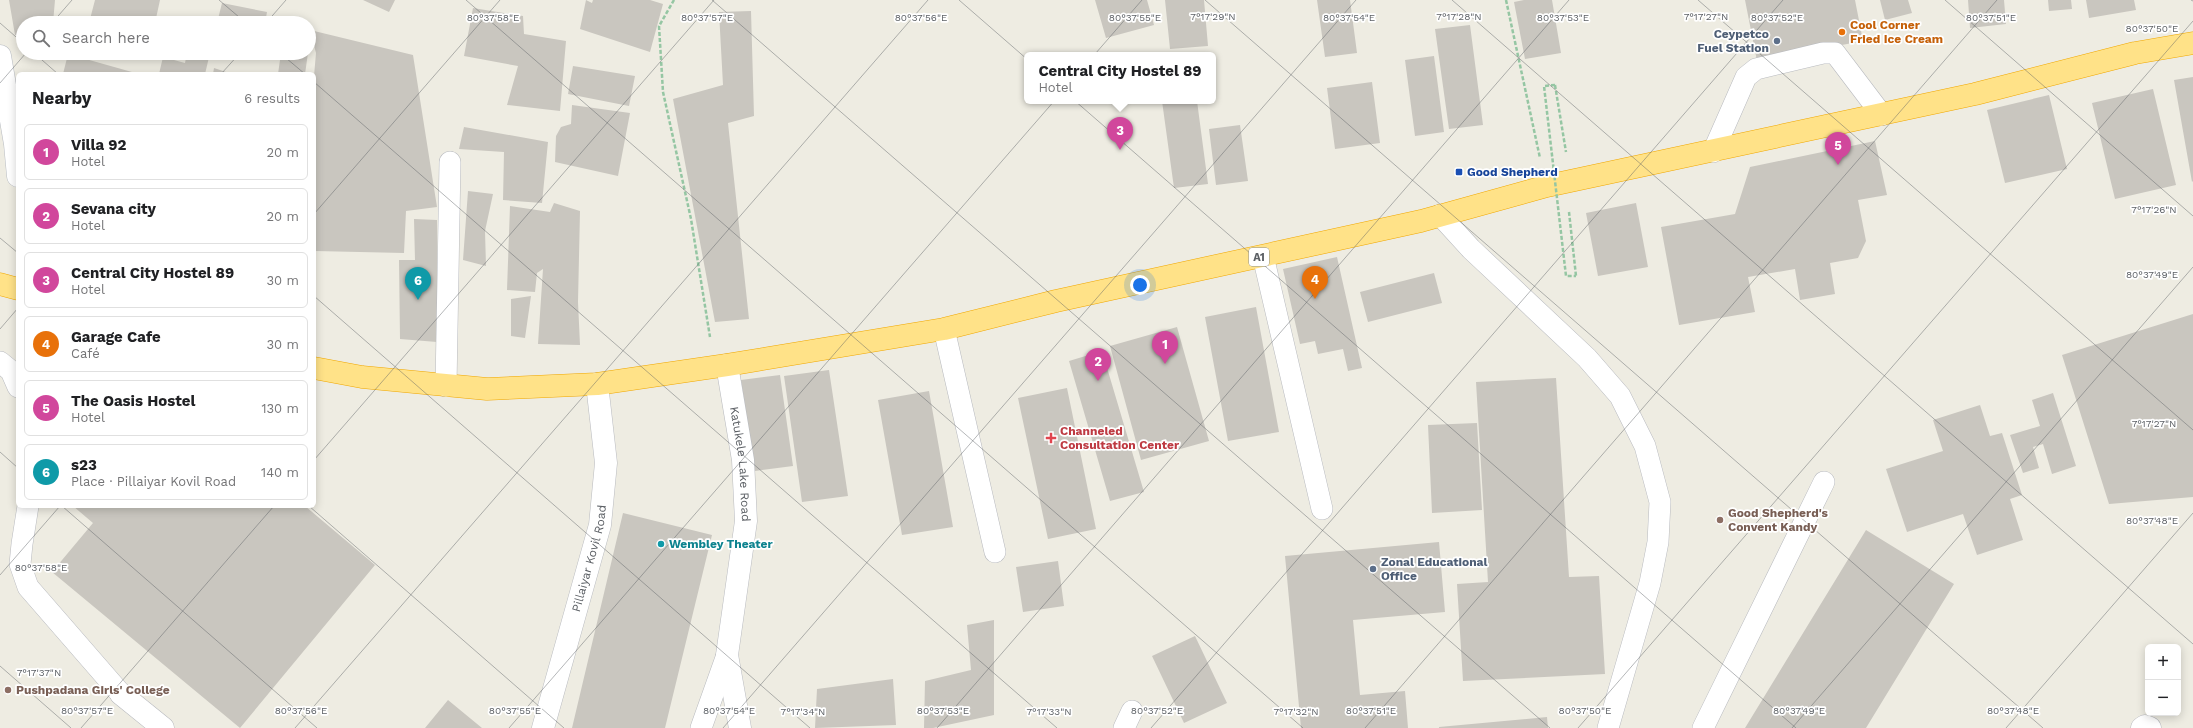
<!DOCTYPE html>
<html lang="en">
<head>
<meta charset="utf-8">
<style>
  :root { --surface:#fff; --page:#f6f6f6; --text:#202124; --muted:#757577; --line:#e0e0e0; --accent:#0b8043 }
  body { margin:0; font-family:"Work Sans",sans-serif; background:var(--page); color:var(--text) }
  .controls { position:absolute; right:12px; bottom:12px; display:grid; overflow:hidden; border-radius:6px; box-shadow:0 2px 10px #0003 }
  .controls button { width:36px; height:36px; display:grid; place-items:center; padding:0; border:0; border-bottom:1px solid var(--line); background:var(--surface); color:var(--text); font:20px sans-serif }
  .you { position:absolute; left:1140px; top:285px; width:14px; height:14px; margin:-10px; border:3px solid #fff; border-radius:50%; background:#1a73e8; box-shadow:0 0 0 6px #1a73e833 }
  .badge { display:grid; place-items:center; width:26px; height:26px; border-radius:50%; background:var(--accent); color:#fff; font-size:13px; font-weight:700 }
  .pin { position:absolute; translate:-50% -33px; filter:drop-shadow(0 1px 2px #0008) }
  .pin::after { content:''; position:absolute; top:21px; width:14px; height:12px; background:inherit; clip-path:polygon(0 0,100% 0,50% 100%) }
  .popup { position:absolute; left:1024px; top:52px; width:192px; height:52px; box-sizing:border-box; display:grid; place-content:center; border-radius:6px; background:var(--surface); filter:drop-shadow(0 1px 3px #0005); font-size:13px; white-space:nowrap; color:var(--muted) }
  .popup b { font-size:15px; color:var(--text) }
  .popup::after { content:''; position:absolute; left:50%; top:100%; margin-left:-8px; border:8px solid transparent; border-top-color:var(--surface) }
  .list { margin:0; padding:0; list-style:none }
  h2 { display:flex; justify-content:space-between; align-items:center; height:52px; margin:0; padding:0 16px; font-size:17px }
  h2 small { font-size:13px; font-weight:400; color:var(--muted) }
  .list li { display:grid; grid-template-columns:26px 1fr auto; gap:12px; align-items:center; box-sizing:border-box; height:56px; margin:0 8px 8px; padding:0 8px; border:1px solid var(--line); border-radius:6px }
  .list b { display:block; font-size:15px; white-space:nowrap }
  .list p { margin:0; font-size:13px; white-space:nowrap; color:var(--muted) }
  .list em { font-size:13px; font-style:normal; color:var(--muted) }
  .icon { flex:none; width:22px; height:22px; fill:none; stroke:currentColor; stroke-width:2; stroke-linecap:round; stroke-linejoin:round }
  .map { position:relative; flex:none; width:2193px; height:728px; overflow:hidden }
  .search { position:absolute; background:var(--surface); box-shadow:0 2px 10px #0003; left:16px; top:16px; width:300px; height:44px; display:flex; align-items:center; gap:10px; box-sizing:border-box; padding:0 14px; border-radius:22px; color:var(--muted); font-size:15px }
  .panel { position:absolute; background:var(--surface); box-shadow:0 2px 10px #0003; left:16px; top:72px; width:300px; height:436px; border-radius:6px }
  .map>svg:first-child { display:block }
</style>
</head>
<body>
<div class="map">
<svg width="2193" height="728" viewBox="0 0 2193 728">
  <rect width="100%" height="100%" fill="#eeece2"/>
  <path fill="#c9c6bf" d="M9,0H55L53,23H23V34L15,35Z
    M95,0H160L155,23H89Z
    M363,0H395L389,12Z
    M586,0L592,3L593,0H650L663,4L650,52L580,29Z
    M1095,0H1147L1154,25L1106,38Z
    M1165,0H1204L1208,46L1170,49Z
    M1317,0H1350L1357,53L1325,57Z
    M1524,0H1552L1561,53L1525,59L1514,2Z
    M1745,0H1855L1863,41L1757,61Z
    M1880,0H1908L1912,13L1885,20Z
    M1968,0H2004L2006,24L1970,28Z
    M2048,0H2071L2072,9L2049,11Z
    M2086,0H2134L2136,10L2089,18Z
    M222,3L267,12L265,23H217Z
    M473,8L523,16L524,34L566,41L560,111L507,105L518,66L464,56Z
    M751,11L754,116L728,123L749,319L715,322L673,99L723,85L719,12Z
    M1470,25L1483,125L1449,129L1435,29Z
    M310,30L413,55L437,207L406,211L404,253L315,251L314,76L316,53Z
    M187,53H210L205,74H159L163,57L185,63Z
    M281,53H308L305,74H278Z
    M68,54L139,74H63Z
    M1434,56L1444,132L1415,136L1405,60Z
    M573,66L635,76L629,106L568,94Z
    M214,68L232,74H213Z
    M2193,77V181L2192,182L2174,80Z
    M1372,82L1380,143L1335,149L1327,88Z
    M2153,89L2176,185L2115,199L2092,103Z
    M2049,95L2067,169L2005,183L1987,110Z
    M1162,101H1197L1208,184L1174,188Z
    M572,105L630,113L618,176L555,162L556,136L561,127L571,124Z
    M1240,125L1248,181L1216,185L1209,129Z
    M464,127L548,142L542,203L503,200L504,152L459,149Z
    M1875,141L1887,195L1858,200L1866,241L1858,258L1830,263L1835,294L1800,300L1795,269L1748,277L1755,312L1679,325L1661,227L1735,214L1750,167Z
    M468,191L493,194L485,231L486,266L463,260Z
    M554,203L580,211L578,302L580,345L538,344L543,269L537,273L535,292L507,290L510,206L550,212Z
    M1636,203L1648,267L1598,276L1586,213Z
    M414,219L437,220V342L400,339L399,260H415Z
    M1337,257L1362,368L1348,371L1343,349L1318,354L1315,341L1300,344L1283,269Z
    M1434,273L1442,303L1368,322L1360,292Z
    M531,296L525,338L511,336V299Z
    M1256,307L1279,432L1228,441L1205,317Z
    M2193,314V497L2109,504L2062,355Z
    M1177,327L1209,441L1141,460L1110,346Z
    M1102,351L1144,492L1110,501L1069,361Z
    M829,370L848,496L802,502L784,376Z
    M780,375L793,466L755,471L741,380Z
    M1556,378L1569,577L1599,576L1605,674L1463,681L1457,584L1488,582L1476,382Z
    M1067,388L1096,529L1048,539L1018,398Z
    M929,391L953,527L902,535L878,400Z
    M2053,393L2076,466L2052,474L2043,444L2033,447L2039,468L2023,473L2010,435L2040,426L2032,400Z
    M1980,405L1990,436L2002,433L2022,495L2010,499L2023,540L1977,555L1963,514L1907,532L1886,469L1943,451L1933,420Z
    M1477,423L1482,510L1432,513L1428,425Z
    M73,506H305L375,565L240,728L52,572L93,523Z
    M623,513L712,535L665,728H572Z
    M1866,530L1954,584L1866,728H1745Z
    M1439,542L1445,612L1353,620L1360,695L1405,691L1408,728H1301L1285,556Z
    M1058,561L1064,606L1023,612L1016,567Z
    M994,620V715L933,728H924L925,681L971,670L967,625Z
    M1195,636L1227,703L1184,723L1152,656Z
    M893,679L896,725L815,728L817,689Z
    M448,700L482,728H425Z
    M1547,717L1548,728H1439V727Z"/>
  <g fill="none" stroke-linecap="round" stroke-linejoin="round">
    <defs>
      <path id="lane" d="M1713,152L1746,77L1756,69L1823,53H1835L1882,115
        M1440,215L1471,249L1587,358L1620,396L1645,446L1660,502L1658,542L1650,583L1608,728
        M1263,256L1322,509
        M944,329L995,552
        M0,362L11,371L18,387
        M446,386L450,162
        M28,506L22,544L20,564L28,587L121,694
        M701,728L727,655
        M1124,728L1132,711
        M1703,728L1824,482"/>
      <g id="street">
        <path id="s1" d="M727,365L743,460L746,521L727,655L740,728"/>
        <path d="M121,694L163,728"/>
        <path id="s2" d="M543,728L600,525L606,463L597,384"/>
        <path d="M2142,728L2145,726L2150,728"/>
      </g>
      <path id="secondary" d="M0,56L15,144L18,176"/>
      <path id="highway" d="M0,284L18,289
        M314,368L362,377L487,389L597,384L727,365L944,329L1056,301L1421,221L1547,186L1975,94L2135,53L2193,43"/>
    </defs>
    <use href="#lane" stroke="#b8babf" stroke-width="22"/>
    <use href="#street" stroke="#b8babf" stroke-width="23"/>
    <use href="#secondary" stroke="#b8bcc2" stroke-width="23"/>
    <use href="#highway" stroke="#f0a700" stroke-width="23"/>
    <path stroke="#95c6a3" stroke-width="2.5" stroke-dasharray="4 2" stroke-linecap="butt" d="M674,0L659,26L663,92L691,219L710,337
      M1506,0L1540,158
      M1555,85L1566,152
      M1569,212L1576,276"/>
    <use href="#lane" stroke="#fff" stroke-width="21"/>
    <use href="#street" stroke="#fff" stroke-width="22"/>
    <use href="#secondary" stroke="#fff" stroke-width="22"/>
    <use href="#highway" stroke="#ffe288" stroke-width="22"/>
    <path stroke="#95c6a3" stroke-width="2.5" stroke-dasharray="4 2" stroke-linecap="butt" d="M1555,85L1544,86L1566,276H1576"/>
  </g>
  <path fill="none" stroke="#5b5f64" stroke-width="1" stroke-opacity="0.45" d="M219,0L246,23M466,0L1303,728M712,0L1550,728M959,0L1796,728M1205,0L2043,728M1452,0L2193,644M1698,0L2193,430M1945,0L2193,216M2191,0L2193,1M0,23L23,43M52,23L72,0M266,23L286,0M34,53L58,74M280,53L305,74M221,74L240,53M314,82L1057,728M0,83L26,53M314,214L500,0M0,238L18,253M314,296L810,728M0,329L18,308M0,452L18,468M314,460L714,0M62,506L317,728M309,506L564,728M0,575L60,506M0,666L71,728M81,728L274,506M295,728L928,0M509,728L1142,0M723,728L1356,0M937,728L1569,0M1151,728L1783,0M1365,728L1997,0M1578,728L2193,21M1792,728L2193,267M2006,728L2193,513"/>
  <circle fill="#e8710a" stroke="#fff" stroke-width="1.5" cx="1842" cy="32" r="4"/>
  <g fill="#5c6f8a" stroke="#fff" stroke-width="1.5">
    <circle cx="1777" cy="41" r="4"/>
    <circle cx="1373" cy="569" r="4"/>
  </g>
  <rect fill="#1a4fb4" stroke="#fff" stroke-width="1.5" x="1455" y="168" width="8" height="8" rx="2"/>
  <path fill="#e0444e" stroke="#fff" stroke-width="1.5" d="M1049 432h4v4h4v4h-4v4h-4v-4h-4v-4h4z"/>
  <g fill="#8d6e63" stroke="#fff" stroke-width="1.5">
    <circle cx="1720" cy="520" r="4"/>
    <circle cx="8" cy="690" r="4"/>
  </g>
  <circle fill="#0f9aa8" stroke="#fff" stroke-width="1.5" cx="661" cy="544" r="4"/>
  <g text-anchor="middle" stroke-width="3.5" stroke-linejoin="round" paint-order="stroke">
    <rect fill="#fff" stroke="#8c8f92" stroke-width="1" x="1249" y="248" width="20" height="18" rx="3"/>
    <g font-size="11" font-weight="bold" fill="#5b5f64">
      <text x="1259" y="261">A1</text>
    </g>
    <g font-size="12" font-weight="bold" fill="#c56008" stroke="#fff" text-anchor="start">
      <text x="1850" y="29">Cool Corner<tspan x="1850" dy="14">Fried Ice Cream</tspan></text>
    </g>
    <g font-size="12" font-weight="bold" fill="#4e5e75" stroke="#fff" text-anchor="end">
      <text x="1769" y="38">Ceypetco<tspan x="1769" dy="14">Fuel Station</tspan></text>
      <text x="1381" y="566" text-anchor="start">Zonal Educational<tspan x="1381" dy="14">Office</tspan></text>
    </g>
    <g font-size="12" font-weight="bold" fill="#164399" stroke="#fff" text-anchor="start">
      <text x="1467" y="176">Good Shepherd</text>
    </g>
    <g font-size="12" font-weight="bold" fill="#be3a42" stroke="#fff" text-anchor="start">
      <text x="1060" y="435">Channeled<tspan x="1060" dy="14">Consultation Center</tspan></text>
    </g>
    <g font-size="12" fill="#5b5f64" stroke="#fff">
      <text dy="4" stroke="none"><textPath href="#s1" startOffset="100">Katukele Lake Road</textPath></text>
      <text dy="4" stroke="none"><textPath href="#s2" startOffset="176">Pillaiyar Kovil Road</textPath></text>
    </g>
    <g font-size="12" font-weight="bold" fill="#785e54" stroke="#fff" text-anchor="start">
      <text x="1728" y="517">Good Shepherd's<tspan x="1728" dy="14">Convent Kandy</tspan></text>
      <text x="16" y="694">Pushpadana Girls' College</text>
    </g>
    <g font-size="12" font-weight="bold" fill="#0d838f" stroke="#fff" text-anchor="start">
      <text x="669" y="548">Wembley Theater</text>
    </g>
  </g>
  <g font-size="10" text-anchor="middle" fill="#5b5f64" stroke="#fff" stroke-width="3.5" stroke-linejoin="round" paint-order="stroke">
    <text x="1213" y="20">7°17'29"N</text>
    <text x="1459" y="20">7°17'28"N</text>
    <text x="1706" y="20">7°17'27"N</text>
    <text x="1991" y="21">80°37'51"E</text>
    <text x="493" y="21">80°37'58"E</text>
    <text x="707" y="21">80°37'57"E</text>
    <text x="921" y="21">80°37'56"E</text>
    <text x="1135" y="21">80°37'55"E</text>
    <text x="1349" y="21">80°37'54"E</text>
    <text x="1563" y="21">80°37'53"E</text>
    <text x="1777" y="21">80°37'52"E</text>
    <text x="2152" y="32">80°37'50"E</text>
    <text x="2154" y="213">7°17'26"N</text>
    <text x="2152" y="278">80°37'49"E</text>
    <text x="2154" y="427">7°17'27"N</text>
    <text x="2152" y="524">80°37'48"E</text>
    <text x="41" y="571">80°37'58"E</text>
    <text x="39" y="676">7°17'37"N</text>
    <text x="87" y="714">80°37'57"E</text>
    <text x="301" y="714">80°37'56"E</text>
    <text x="515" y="714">80°37'55"E</text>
    <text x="729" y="714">80°37'54"E</text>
    <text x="943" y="714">80°37'53"E</text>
    <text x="1157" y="714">80°37'52"E</text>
    <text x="1371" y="714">80°37'51"E</text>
    <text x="1585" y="714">80°37'50"E</text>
    <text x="1799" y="714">80°37'49"E</text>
    <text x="2013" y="714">80°37'48"E</text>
    <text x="803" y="715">7°17'34"N</text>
    <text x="1049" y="715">7°17'33"N</text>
    <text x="1296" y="715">7°17'32"N</text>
  </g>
</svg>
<div class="controls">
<button>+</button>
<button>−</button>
</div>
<div class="you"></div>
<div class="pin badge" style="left:1165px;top:364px;background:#d1479c">1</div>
<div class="pin badge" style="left:1098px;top:381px;background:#d1479c">2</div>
<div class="pin badge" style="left:1120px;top:150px;background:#d1479c">3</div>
<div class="popup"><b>Central City Hostel 89</b>Hotel</div>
<div class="pin badge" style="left:1315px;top:299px;background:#e8710a">4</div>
<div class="pin badge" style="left:1838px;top:165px;background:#d1479c">5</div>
<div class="pin badge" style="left:418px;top:300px;background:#0f9aa8">6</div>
<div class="search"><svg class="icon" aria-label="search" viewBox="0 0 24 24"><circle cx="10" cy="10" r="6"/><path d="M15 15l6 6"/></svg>Search here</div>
<section class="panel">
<h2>Nearby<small>6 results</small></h2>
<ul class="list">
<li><span class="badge" style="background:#d1479c">1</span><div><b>Villa 92</b><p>Hotel</p></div><em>20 m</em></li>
<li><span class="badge" style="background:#d1479c">2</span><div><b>Sevana city</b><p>Hotel</p></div><em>20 m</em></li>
<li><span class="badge" style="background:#d1479c">3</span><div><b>Central City Hostel 89</b><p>Hotel</p></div><em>30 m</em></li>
<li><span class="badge" style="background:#e8710a">4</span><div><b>Garage Cafe</b><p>Café</p></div><em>30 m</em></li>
<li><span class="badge" style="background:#d1479c">5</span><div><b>The Oasis Hostel</b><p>Hotel</p></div><em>130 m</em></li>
<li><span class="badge" style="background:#0f9aa8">6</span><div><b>s23</b><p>Place · Pillaiyar Kovil Road</p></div><em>140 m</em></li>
</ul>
</section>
</div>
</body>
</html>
